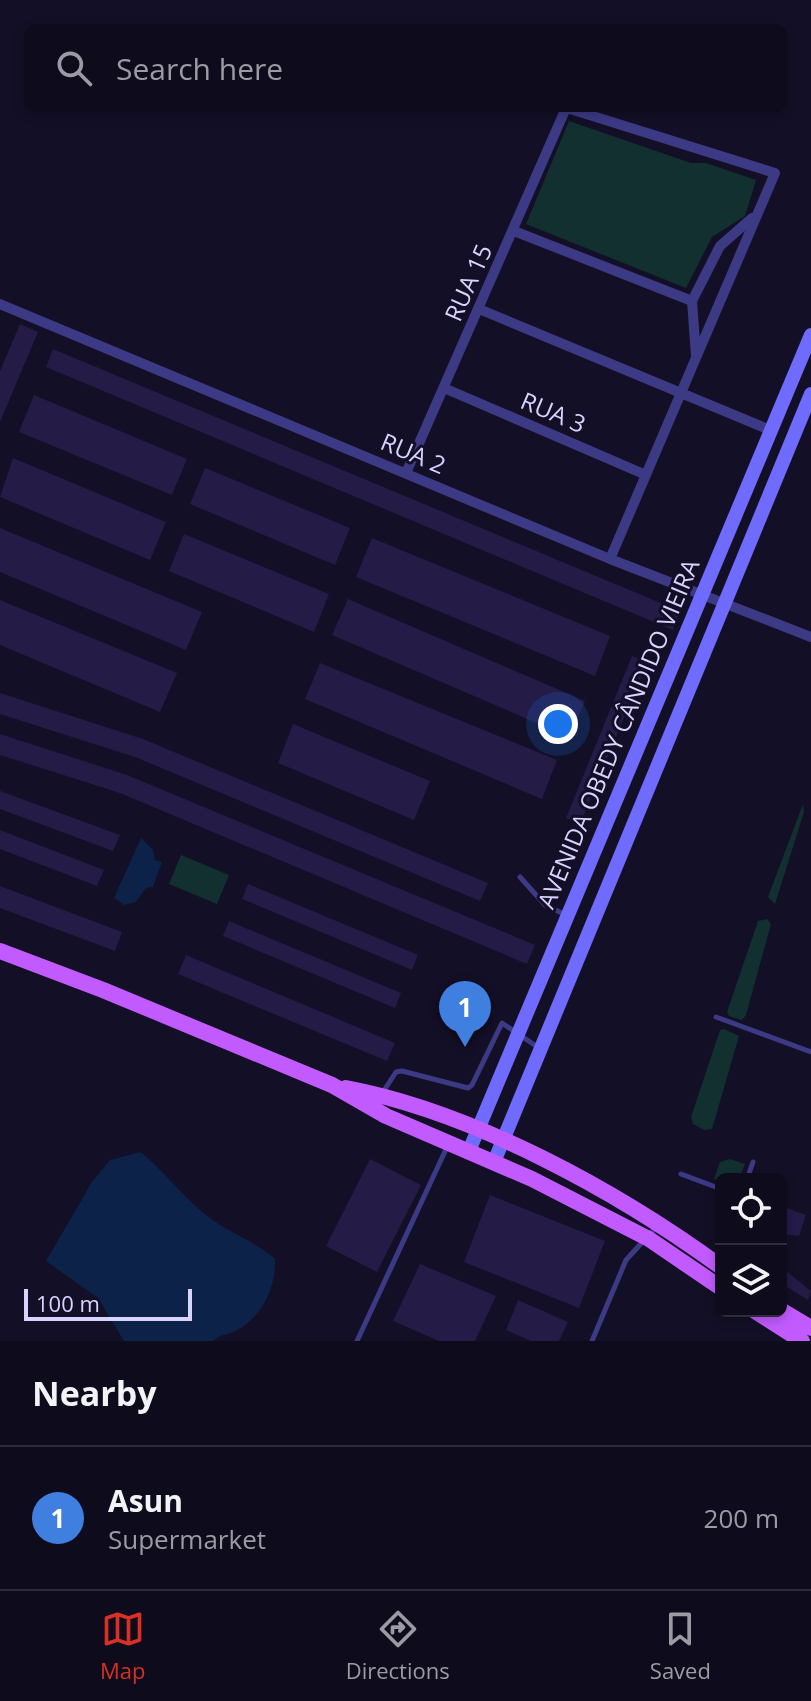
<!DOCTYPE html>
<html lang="en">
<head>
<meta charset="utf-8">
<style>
  :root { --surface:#0e0b1c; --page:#171425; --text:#f1f3f6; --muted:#9b9ba3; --line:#2e2b3b; --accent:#d93025 }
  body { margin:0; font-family:"Open Sans",sans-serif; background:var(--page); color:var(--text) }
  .controls { position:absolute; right:24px; bottom:24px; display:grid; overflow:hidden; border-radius:12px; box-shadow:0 4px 12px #0003 }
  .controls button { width:72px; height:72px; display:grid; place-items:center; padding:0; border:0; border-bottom:2px solid var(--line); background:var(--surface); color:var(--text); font:40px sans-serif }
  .scale { position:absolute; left:24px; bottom:20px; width:168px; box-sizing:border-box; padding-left:8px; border:4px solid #d9d4ff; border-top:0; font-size:22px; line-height:28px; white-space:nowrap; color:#d9d4ff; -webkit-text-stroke:6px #130f26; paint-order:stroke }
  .you { position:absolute; left:558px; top:724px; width:28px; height:28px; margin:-20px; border:6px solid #fff; border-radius:50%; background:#1a73e8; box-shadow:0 0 0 12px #1a73e833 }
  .badge { display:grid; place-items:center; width:52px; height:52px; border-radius:50%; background:var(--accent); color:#fff; font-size:26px; font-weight:700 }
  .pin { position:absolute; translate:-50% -66px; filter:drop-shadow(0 2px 4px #0008) }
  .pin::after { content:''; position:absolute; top:42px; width:28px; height:24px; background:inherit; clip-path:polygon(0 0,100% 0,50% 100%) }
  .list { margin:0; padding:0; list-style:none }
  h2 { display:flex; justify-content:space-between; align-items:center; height:104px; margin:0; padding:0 32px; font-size:34px }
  h2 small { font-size:26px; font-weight:400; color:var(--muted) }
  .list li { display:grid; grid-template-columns:52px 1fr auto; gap:24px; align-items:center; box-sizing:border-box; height:144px; padding:0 32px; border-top:2px solid var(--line) }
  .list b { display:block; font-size:30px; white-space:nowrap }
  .list p { margin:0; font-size:26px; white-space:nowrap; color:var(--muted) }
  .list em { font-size:26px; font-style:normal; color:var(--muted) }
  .icon { flex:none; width:44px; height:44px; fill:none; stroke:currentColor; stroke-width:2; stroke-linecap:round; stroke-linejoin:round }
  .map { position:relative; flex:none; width:811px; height:1341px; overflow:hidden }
  .search { position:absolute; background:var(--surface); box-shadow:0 4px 12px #0003; left:24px; right:24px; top:24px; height:88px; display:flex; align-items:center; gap:20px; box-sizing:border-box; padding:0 28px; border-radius:12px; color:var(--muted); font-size:30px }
  .sheet { height:248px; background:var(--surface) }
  nav { display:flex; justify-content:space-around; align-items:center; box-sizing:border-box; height:112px; border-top:2px solid var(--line); background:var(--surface); font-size:22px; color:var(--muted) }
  nav a { display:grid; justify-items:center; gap:4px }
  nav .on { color:var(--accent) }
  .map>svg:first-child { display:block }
</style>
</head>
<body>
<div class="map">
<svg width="811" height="1341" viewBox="0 0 811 1341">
  <rect width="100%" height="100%" fill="#130f26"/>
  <path fill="#12302f" d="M569,121L691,163H706L756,180L745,216L712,237L686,288L526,224Z
    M803,804L804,812L775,904L768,897Z
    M181,855L229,875L217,904L169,884Z
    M767,919L771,924L746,1015L742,1020L729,1016L727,1012L758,921Z
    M724,1029L739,1036L712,1129L704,1130L693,1124L691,1117L720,1030Z
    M730,1159L745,1164L739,1179H721V1182L714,1179L720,1162Z"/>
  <path fill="#0c2248" d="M141,838L153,850L155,860L162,862L153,887L146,888L136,902L124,905L114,898Z
    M141,1152C164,1171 182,1196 206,1215C228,1233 254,1240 275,1259C276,1287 263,1316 236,1331C227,1335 221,1334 213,1341H124L98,1298L46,1261L92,1182L110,1160Z"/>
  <path fill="#241b47" d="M20,324L38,332L0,422V371Z
    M53,349L680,611L673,630L46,367Z
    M34,395L187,459L172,495L19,432Z
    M13,458L166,522L150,560L0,497Z
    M205,468L350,528L335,565L190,504Z
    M0,528L202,612L186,650L0,572Z
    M184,534L329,594L314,632L169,571Z
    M372,538L610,636L595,676L356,577Z
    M348,599L585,701L569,737L332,635Z
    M0,600L177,673L160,712L0,645Z
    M632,656L647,662L580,824L566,818Z
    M320,663L557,760L542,799L305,699Z
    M0,693L143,739L488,883L480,901L135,757L0,714Z
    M293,724L430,781L414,820L278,763Z
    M0,734L127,775L535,945L527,964L120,793L0,755Z
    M0,791L120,835L113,851L0,809Z
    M0,830L104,870L97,886L0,849Z
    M248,884L418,955L412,970L242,899Z
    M0,886L122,932L115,951L0,908Z
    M229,921L401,993L395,1008L223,936Z
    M186,955L395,1043L387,1061L178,974Z
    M370,1159L421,1185L377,1272L326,1246Z
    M490,1195L605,1241L579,1308L464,1262Z
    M781,1206L806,1215L799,1236L781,1234Z
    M420,1264L496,1296L475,1341H439L393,1321Z
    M781,1267L811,1291L808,1300L784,1285L781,1289Z
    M518,1300L568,1322L559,1341H531L506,1330Z"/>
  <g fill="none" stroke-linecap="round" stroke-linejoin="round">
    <path stroke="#3d3a85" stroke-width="5" d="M520,877L545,905L564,914
      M716,1017L811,1052
      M383,1092L396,1072L402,1071L468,1088L472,1085L502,1023L539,1048
      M681,1174L721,1189
      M747,1179L753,1162
      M357,1341L447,1147
      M592,1341L626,1260L658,1225"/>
    <path stroke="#3d3a85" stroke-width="10" d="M567,108L775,173L610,559
      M514,231L692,301
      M0,304L610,559L811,637
      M479,309L770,430
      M696,356L692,301L720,246L752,218
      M444,388L646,475
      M406,473L566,108"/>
    <path stroke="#6f6bff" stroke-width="14" d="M469,1151L811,335
      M494,1162L811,394"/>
    <path stroke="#c25bff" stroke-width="16" d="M0,951L103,990L332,1085L386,1116L532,1179L649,1239L721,1288
      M346,1088C473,1112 617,1191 721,1267
      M781,1310L811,1328
      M755,1311L802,1341"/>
  </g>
  <g text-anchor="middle" stroke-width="6" stroke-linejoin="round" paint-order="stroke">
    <g font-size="24" fill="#d9d4ff" stroke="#130f26">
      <text transform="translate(469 283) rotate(-66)" y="8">RUA 15</text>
      <text transform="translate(553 413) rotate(23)" y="8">RUA 3</text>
      <text transform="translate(413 454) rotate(23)" y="8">RUA 2</text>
      <text transform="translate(619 734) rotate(-67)" y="8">AVENIDA OBEDY CÂNDIDO VIEIRA</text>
    </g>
  </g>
</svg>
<div class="controls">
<button><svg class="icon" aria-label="locate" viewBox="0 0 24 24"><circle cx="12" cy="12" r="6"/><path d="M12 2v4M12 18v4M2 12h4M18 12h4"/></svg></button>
<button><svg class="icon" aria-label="layers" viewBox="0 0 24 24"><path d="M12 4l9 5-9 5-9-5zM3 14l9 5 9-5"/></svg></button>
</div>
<div class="scale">100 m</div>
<div class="you"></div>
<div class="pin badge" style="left:465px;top:1047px;background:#3f7fe0">1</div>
<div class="search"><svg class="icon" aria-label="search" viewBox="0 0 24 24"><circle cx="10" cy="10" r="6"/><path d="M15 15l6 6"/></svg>Search here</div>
</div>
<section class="sheet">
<h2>Nearby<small></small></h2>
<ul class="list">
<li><span class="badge" style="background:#3f7fe0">1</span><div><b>Asun</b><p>Supermarket</p></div><em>200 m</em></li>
</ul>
</section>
<nav>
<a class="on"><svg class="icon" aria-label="map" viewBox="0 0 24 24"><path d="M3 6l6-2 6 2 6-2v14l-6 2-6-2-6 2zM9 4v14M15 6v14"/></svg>Map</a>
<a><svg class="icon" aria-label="directions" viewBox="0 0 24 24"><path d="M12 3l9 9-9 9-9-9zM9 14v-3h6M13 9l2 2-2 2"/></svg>Directions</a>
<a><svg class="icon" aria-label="saved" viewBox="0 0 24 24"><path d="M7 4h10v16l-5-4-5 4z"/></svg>Saved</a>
</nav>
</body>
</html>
